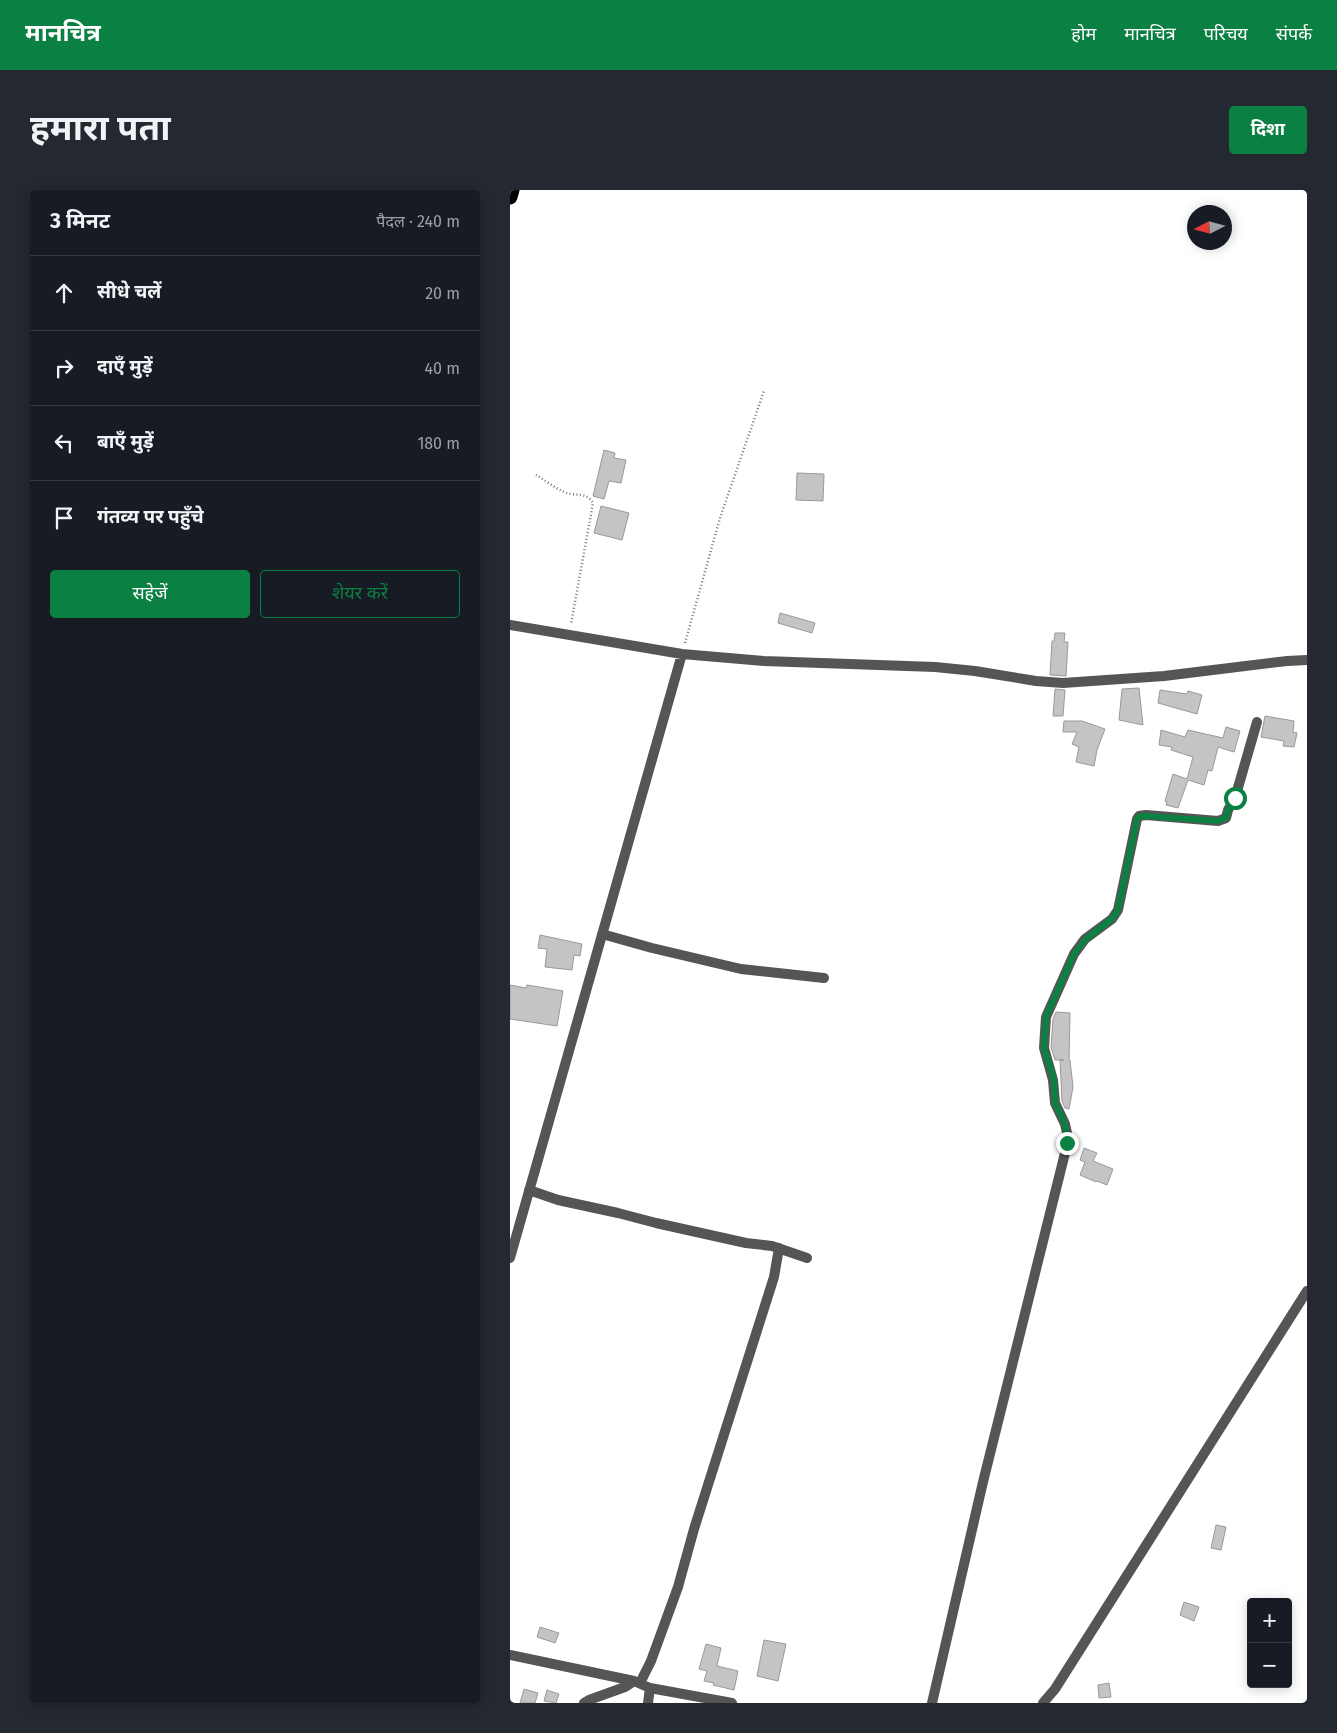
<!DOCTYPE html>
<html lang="hi">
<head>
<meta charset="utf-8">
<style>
  :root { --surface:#171b24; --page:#242831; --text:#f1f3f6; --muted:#9ea1a6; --line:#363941; --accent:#0b8043 }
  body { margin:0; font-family:"Fira Sans","Noto Sans Devanagari",sans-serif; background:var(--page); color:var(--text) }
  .controls { position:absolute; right:15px; bottom:15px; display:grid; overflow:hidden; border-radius:5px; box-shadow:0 2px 12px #0003 }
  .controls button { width:45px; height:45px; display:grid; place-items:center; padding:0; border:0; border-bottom:1px solid var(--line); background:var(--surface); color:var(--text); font:25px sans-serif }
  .compass { position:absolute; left:677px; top:15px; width:45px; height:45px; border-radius:50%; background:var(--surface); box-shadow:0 2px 12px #0003; rotate:264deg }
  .stop { position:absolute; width:15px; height:15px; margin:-11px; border:4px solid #0b8043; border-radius:50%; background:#fff }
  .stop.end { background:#0b8043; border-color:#fff; box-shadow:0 1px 5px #0008 }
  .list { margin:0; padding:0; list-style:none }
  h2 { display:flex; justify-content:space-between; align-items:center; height:65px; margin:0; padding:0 20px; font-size:21px }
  h2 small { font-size:16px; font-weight:400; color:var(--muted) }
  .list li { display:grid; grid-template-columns:32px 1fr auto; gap:15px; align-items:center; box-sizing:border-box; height:75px; padding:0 20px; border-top:1px solid var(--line) }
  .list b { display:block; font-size:19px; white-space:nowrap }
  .list em { font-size:16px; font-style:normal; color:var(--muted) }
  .actions { display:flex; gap:10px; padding:15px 20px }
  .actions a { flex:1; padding:11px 0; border:1px solid var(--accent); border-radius:5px; text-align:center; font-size:18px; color:var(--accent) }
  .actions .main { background:var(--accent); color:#fff }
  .icon { flex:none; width:28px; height:28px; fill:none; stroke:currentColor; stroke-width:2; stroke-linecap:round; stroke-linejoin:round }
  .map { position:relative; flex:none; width:797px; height:1513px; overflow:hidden; border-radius:5px }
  header { display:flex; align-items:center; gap:30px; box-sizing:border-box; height:70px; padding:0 25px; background:var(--accent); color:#fff }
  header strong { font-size:24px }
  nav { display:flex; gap:28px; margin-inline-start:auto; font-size:18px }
  .intro { display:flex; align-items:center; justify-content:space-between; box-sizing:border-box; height:120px; padding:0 30px }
  h1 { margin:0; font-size:35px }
  .button { padding:12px 22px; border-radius:5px; background:var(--accent); color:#fff; font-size:18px; font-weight:700 }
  main { display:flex; gap:30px; padding:0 30px }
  aside { flex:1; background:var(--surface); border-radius:5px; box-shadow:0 2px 12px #0003 }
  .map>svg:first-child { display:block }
</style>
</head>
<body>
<header>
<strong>मानचित्र</strong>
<nav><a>होम</a><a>मानचित्र</a><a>परिचय</a><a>संपर्क</a></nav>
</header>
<div class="intro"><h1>हमारा पता</h1><a class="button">दिशा</a></div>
<main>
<aside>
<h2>3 मिनट<small>पैदल · 240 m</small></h2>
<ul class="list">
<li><svg class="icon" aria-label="ahead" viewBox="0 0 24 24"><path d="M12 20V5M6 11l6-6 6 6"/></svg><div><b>सीधे चलें</b></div><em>20 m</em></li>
<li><svg class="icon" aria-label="right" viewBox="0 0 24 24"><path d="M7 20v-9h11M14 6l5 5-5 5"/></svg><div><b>दाएँ मुड़ें</b></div><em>40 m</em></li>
<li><svg class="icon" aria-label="left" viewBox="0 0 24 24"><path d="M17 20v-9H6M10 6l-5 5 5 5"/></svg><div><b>बाएँ मुड़ें</b></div><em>180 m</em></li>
<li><svg class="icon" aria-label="arrive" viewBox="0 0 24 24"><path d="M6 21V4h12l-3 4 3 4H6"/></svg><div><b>गंतव्य पर पहुँचे</b></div></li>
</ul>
<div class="actions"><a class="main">सहेजें</a><a>शेयर करें</a></div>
</aside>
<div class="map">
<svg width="797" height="1513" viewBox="0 0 797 1513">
  <rect width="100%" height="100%" fill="#fff"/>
  <path fill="#c4c4c4" stroke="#999" d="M94,260L105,263L104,268L116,270L111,293L99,291L94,309L83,306Z
    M287,283L314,284L313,311L286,310Z
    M91,316L119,323L112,350L84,343Z
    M270,423L305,433L302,443L268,433Z
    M545,443H555L554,452H558L556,486L540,485L542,451H544Z
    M629,498L633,535L609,530L612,499Z
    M545,499L555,500L553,526H543Z
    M650,500L677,504L678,501L692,505L687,524L648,513Z
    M755,526L784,531L783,542L787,543L784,557L773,556L774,551L751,547Z
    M554,531H572L595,539L587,560L584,576L566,572L569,557L562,554L567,542H553Z
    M716,537L730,541L724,562L708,557L702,581L698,580L694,595L678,590L668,618L656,615L657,612L655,611L663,584L677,589L683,567L661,560L662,557L649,555L651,540L675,547L678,540L713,548Z
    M30,745L72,754L70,766L64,765L62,780L35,777L37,759L28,758Z
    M0,795L16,798L17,795L53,801L47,836L0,829Z
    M546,822L560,823L559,870H560L563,897L559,919L555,918L552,911L550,870H554H545L541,857L543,829Z
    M574,958L587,963L583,971L603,979L597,995L587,991L586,992L570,985L575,972L570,970Z
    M706,1335L716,1337L711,1360L701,1358Z
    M674,1412L689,1417L684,1431L670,1425Z
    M30,1437L49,1443L45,1453L27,1447Z
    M254,1450L276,1454L268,1491L247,1486Z
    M196,1454L211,1458L207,1476L228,1481L224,1500L203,1495L204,1493L194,1491L197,1481L189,1479Z
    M599,1493L601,1507L589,1508L588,1495Z
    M14,1499L28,1503L25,1513H10Z
    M37,1500L49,1504L46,1513L34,1511Z"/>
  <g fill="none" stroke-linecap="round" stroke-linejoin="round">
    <path stroke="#777" stroke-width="2.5" stroke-dasharray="1 2.5" stroke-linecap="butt" d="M26,285C35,290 45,298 54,302C65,307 76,301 83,313L61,434
      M175,453L210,328L254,201"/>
    <path stroke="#555" stroke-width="10" d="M0,435L172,464L254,471L425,477L465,481L526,491L553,493L654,486L777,471L797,470
      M92,744L142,758L231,779L314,788
      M19,1000L48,1010L108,1023L146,1033L236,1053L262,1056L297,1068
      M0,1068L172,464
      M0,1465L124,1491L140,1498L222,1513
      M130,1493L141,1471L168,1397L184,1339L264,1087L269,1058
      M74,1513L79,1510L115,1497L124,1491
      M138,1513L140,1498
      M422,1513L473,1292L555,963L557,943L555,934L545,913L543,890L534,858L536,827L564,764L575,749L602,729L608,720L627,629L629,626L636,625L708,631L716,628L718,620L725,608L747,532
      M533,1513L545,1499L797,1101"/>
    <path stroke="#000" stroke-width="15" d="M0,7L2,0"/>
  </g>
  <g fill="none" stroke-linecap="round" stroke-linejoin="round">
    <path stroke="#0b8043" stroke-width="6" d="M557,953L555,934L545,913L544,890L534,858L536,827L564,764L576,749L602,729L608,720L627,629L630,626H636L708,631L716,628L718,620L725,608"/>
  </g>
</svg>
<div class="controls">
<button>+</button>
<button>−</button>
</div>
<svg class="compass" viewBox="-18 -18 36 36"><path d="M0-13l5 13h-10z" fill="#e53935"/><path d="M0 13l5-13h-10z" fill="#9ea1a6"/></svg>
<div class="stop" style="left:725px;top:608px"></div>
<div class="stop end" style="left:557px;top:953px"></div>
</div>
</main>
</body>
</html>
